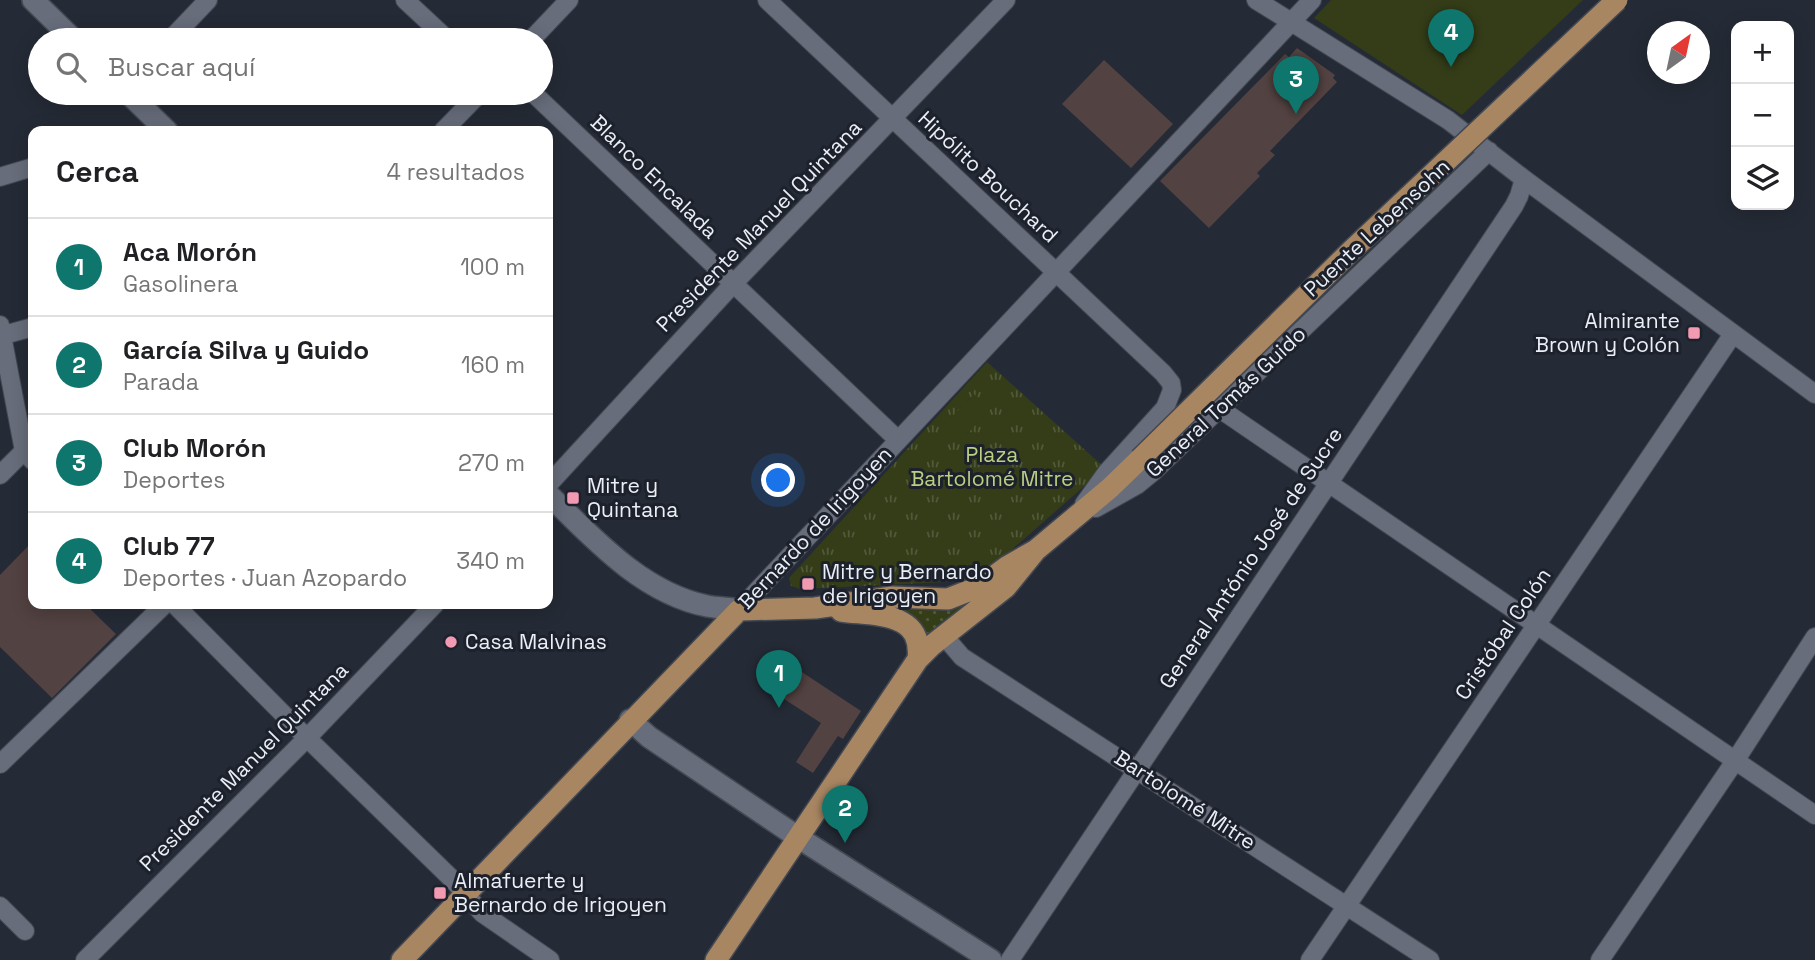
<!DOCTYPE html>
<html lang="es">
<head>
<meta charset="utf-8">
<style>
  :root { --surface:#fff; --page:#f2f2f2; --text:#202124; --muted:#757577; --line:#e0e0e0; --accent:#0f766e }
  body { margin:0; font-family:"Space Grotesk",sans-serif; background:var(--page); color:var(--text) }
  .controls { position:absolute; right:21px; top:21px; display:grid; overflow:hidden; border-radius:14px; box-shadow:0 4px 18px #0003 }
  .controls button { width:63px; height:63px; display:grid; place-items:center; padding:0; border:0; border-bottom:2px solid var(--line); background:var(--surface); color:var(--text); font:35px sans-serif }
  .compass { position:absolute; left:1647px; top:21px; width:63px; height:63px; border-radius:50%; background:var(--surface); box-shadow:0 4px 18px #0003; rotate:33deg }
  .you { position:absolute; left:779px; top:481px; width:24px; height:24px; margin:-18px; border:5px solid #fff; border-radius:50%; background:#1a73e8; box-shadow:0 0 0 10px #1a73e833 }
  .badge { display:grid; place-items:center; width:46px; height:46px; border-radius:50%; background:var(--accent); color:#fff; font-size:23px; font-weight:700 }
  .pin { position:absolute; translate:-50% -58px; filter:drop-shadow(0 2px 4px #0008) }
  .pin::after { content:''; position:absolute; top:37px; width:24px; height:21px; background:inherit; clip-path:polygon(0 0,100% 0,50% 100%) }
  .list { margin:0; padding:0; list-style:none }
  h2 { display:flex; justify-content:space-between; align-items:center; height:91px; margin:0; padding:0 28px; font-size:30px }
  h2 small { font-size:23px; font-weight:400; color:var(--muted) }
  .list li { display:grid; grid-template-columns:46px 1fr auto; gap:21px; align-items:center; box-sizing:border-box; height:98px; padding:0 28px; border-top:2px solid var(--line) }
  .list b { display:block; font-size:26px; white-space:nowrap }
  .list p { margin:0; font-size:23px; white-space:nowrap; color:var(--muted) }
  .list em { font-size:23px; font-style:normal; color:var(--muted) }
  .icon { flex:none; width:38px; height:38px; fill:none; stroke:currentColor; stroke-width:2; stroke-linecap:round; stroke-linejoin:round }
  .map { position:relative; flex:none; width:1815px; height:960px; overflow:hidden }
  .search { position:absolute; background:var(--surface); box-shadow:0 4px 18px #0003; left:28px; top:28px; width:525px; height:77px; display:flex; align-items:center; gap:18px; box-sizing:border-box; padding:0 24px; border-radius:38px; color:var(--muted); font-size:26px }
  .panel { position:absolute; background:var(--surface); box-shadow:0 4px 18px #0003; left:28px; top:126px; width:525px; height:483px; border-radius:14px }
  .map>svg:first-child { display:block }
</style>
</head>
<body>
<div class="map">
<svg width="1815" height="960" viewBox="0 0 1815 960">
  <defs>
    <pattern id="grass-dots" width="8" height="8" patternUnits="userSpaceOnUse" patternTransform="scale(1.75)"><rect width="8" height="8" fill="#343d18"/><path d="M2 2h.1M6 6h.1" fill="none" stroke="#52593a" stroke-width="1.8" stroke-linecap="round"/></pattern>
    <pattern id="park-tufts" width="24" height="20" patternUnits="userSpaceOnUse" patternTransform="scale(1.75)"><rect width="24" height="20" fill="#343d18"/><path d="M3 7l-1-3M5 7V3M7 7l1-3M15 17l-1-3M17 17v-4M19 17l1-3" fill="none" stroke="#52593a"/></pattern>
  </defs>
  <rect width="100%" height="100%" fill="#252b36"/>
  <path fill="url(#grass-dots)" d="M987,590L925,645L891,613L890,605Z"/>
  <path fill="url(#park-tufts)" d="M987,362L1105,468L993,566L967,581L800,589L791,586L789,578Z"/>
  <path fill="#343d18" d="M1331,0H1583L1462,115L1314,18Z
    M974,394L990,409L962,440L945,424Z"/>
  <path fill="#524241" d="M1297,48L1335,75L1333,78L1337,82L1270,151L1275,155L1257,173L1260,176L1209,228L1160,181L1285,54L1289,57Z
    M1104,60L1173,124L1131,168L1062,104Z
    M33,541V604H85L116,634L52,698L0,647V575Z
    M782,659L861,711L843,739L838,736L813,773L796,762L821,723L764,686Z"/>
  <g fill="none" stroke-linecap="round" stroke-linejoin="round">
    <defs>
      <path id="street" d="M405,0L448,40
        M767,0L1163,373L1171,383L1172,390L1165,408L1107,472L1084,504
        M1256,0L1448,120L1524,179L1815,394
        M170,40L208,0
        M531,40L569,0
        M533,93L897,439
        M443,131L480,93
        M0,177L33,167
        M0,325L24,451L33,461
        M0,336L33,327
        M1220,409L1815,815
        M0,475L24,451
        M548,485L733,284L1006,0
        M1096,508L1137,485L1154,471L1489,151
        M174,604L307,738L453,880L482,913L550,960
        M739,610L1312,0
        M944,636L962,657L1430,960
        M0,764L165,604
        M0,906L25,931
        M85,960L307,738L435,604
        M1010,960L1514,206L1519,196L1524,179
        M1310,960L1733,334
        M1600,960L1735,761L1815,637"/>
      <path id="secondary" d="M33,0L74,40
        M128,93L167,131
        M548,494C593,538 642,593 707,606C717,608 729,608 739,610
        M630,720L649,737L799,838L991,960"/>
      <path id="primary" d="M841,611C876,616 923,611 918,659
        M402,960L739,610L815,608L892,597L948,599L981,586L1008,566L1036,550
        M716,960L918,659L931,646L1006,587L1036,550L1110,488L1140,459"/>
    </defs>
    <use href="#street" stroke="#434852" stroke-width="20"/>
    <use href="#secondary" stroke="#434852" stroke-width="24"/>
    <use href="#primary" stroke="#434852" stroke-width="24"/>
    <use href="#street" stroke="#676d7b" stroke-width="18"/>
    <use href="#secondary" stroke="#676d7b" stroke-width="21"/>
    <use href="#primary" stroke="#a88662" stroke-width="21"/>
    <defs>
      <path id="primary-bridge" d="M1140,459L1351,251L1617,0"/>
    </defs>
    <use href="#primary-bridge" stroke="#434852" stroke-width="24" stroke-linecap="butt"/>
    <use href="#primary-bridge" stroke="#a88662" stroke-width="21"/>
  </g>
  <g fill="#f19ab2" stroke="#1c212c" stroke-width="2.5">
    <rect x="1687" y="326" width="14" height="14" rx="3.5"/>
    <rect x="566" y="491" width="14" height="14" rx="3.5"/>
    <rect x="801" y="577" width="14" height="14" rx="3.5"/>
    <circle cx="451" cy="642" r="7"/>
    <rect x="433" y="886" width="14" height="14" rx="3.5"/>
  </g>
  <g text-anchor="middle" stroke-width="6" stroke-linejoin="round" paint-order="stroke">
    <g font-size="21" fill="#eaeef6" stroke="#1c212c">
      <text transform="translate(654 177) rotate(44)" y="7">Blanco Encalada</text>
      <text transform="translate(988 177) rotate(43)" y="7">Hipólito Bouchard</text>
      <text transform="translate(759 226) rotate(-46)" y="7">Presidente Manuel Quintana</text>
      <text transform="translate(1377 228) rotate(-43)" y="7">Puente Lebensohn</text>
      <text transform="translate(1226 402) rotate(-43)" y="7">General Tomás Guido</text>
      <text transform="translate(815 528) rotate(-47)" y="7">Bernardo de Irigoyen</text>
      <text transform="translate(1251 558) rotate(-56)" y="7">General António José de Sucre</text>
      <text transform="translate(1503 634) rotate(-56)" y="7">Cristóbal Colón</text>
      <text transform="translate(244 767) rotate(-45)" y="7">Presidente Manuel Quintana</text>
      <text transform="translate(1185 800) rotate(33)" y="7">Bartolomé Mitre</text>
    </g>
    <g font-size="21" fill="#eaeef6" stroke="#1c212c" text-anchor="start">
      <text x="1680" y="328" text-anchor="end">Almirante<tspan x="1680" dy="24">Brown y Colón</tspan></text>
      <text x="587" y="493">Mitre y<tspan x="587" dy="24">Quintana</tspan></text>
      <text x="822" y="579">Mitre y Bernardo<tspan x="822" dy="24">de Irigoyen</tspan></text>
      <text x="465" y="649">Casa Malvinas</text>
      <text x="454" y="888">Almafuerte y<tspan x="454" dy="24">Bernardo de Irigoyen</tspan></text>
    </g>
    <g font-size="21" fill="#bbcf82" stroke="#1c212c">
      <text x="992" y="462">Plaza<tspan x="992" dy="24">Bartolomé Mitre</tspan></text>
    </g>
  </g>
</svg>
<div class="controls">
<button>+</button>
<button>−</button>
<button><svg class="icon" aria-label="layers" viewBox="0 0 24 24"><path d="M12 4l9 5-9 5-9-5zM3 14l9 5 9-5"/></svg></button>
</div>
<svg class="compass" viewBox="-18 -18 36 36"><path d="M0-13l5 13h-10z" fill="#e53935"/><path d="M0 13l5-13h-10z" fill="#757577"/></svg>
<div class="you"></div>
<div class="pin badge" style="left:779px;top:708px">1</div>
<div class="pin badge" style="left:845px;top:843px">2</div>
<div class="pin badge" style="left:1296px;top:114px">3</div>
<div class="pin badge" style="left:1451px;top:67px">4</div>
<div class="search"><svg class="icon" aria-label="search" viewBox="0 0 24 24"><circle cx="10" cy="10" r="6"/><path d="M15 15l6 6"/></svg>Buscar aquí</div>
<section class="panel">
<h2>Cerca<small>4 resultados</small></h2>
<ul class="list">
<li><span class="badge">1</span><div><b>Aca Morón</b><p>Gasolinera</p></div><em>100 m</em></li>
<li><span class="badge">2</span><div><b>García Silva y Guido</b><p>Parada</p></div><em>160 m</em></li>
<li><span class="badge">3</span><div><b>Club Morón</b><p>Deportes</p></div><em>270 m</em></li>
<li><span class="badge">4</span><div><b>Club 77</b><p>Deportes · Juan Azopardo</p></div><em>340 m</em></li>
</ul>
</section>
</div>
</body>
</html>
